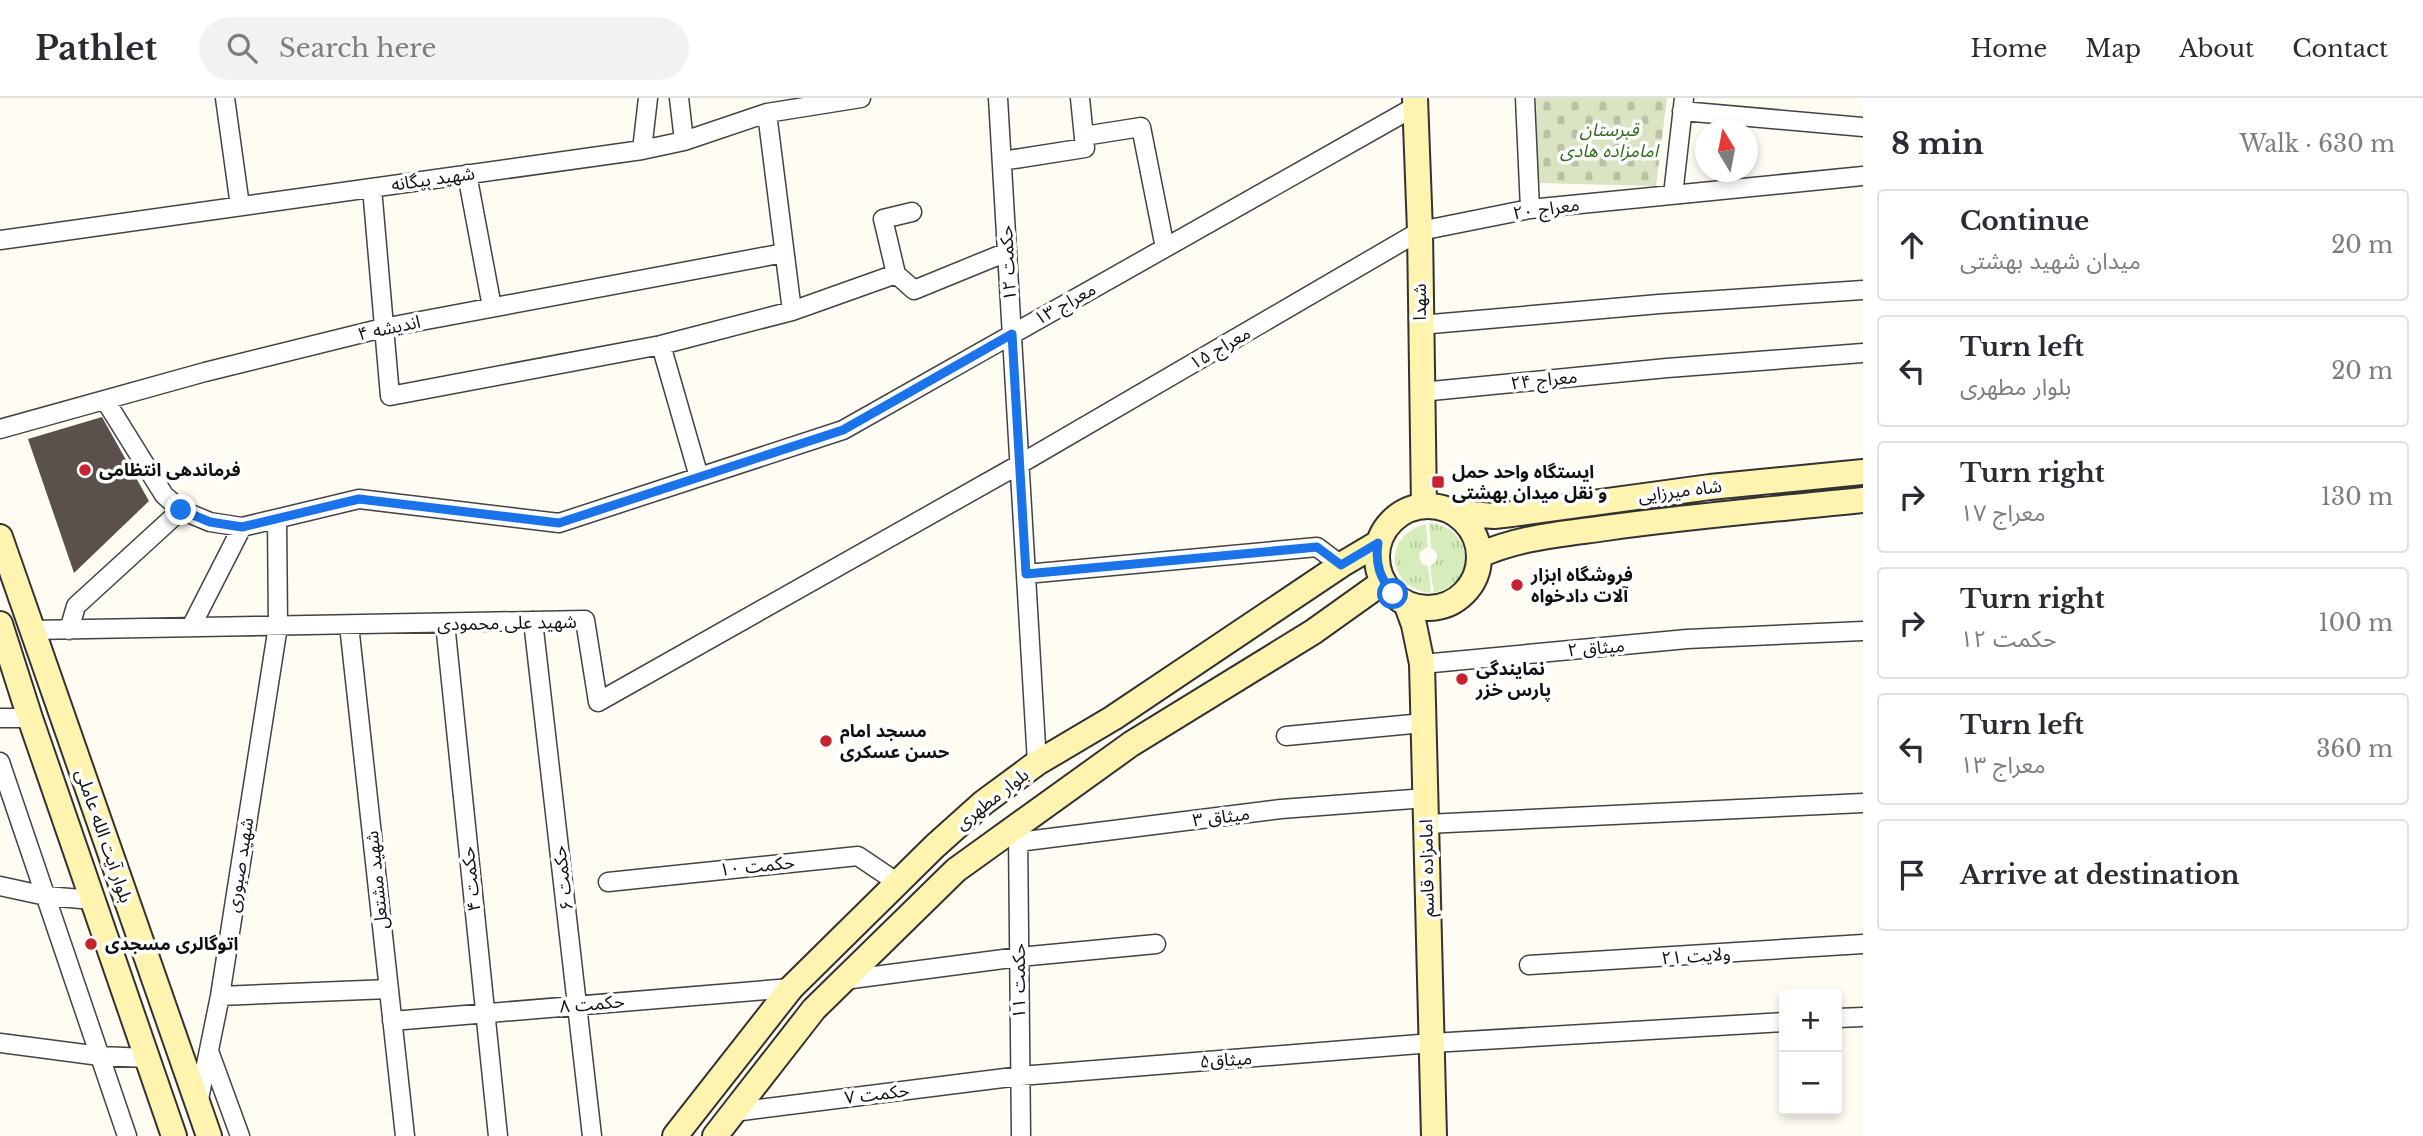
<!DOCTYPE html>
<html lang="en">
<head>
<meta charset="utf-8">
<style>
  :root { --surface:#fff; --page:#f2f2f3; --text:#2b2b33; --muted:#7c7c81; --line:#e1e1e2 }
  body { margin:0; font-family:"Libre Baskerville","Noto Sans Arabic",serif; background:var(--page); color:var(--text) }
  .controls { position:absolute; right:21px; bottom:21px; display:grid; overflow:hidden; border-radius:7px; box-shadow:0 4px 10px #0003 }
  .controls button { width:63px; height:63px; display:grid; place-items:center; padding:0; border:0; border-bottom:2px solid var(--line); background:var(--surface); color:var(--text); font:35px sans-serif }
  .compass { position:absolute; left:1695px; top:21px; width:63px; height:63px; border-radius:50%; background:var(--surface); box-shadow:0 4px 10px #0003; rotate:350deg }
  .stop { position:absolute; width:21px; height:21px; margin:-16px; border:5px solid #1a73e8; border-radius:50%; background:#fff }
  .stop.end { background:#1a73e8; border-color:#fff; box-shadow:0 2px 7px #0008 }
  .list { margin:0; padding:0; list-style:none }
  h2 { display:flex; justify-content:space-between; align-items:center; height:91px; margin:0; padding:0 28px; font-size:30px }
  h2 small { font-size:23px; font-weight:400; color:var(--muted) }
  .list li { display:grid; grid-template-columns:46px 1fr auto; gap:21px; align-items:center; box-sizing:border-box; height:112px; margin:0 14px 14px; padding:0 14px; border:2px solid var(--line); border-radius:7px }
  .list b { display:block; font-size:26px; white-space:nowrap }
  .list p { margin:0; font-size:23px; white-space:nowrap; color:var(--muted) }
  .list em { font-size:23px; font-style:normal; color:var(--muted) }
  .icon { flex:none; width:38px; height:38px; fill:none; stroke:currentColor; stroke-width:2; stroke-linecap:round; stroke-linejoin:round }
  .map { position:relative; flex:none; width:1863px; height:1038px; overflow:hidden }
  header { display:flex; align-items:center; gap:42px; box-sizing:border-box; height:98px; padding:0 35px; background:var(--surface); border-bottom:2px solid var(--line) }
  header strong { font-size:33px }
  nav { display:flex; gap:38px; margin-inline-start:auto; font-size:24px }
  .search { width:490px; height:63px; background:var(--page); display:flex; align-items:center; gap:18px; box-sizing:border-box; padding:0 24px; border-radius:38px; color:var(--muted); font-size:26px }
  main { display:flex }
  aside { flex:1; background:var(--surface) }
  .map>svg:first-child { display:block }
</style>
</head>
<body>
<header>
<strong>Pathlet</strong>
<div class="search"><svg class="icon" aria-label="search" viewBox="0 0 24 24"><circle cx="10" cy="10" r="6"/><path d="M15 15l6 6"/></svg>Search here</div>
<nav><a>Home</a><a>Map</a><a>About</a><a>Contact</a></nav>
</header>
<main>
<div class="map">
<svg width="1863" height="1038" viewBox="0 0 1863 1038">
  <defs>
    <pattern id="grass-tufts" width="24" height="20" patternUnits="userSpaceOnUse" patternTransform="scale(1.75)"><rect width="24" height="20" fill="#d6ecbb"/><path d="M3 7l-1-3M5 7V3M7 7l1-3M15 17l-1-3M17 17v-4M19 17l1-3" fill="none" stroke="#b7c9a0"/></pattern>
    <pattern id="cemetery-stones" width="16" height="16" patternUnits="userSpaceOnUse" patternTransform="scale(1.75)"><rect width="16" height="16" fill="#dae3c2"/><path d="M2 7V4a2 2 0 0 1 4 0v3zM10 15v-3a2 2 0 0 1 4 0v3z" fill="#bac2a6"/></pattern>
  </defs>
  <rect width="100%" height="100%" fill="#fffcf4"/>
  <path fill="url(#grass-tufts)" d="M1429,425C1474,429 1478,485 1434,495L1430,468C1439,464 1440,455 1431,450Z
    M1426,426L1428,449L1420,454C1418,461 1421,467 1428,468L1431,495C1386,490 1382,437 1426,426Z"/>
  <path fill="url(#cemetery-stones)" d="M1536,0H1667L1656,88L1538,85Z"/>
  <path fill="#5a514c" d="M102,319L149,403L74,475L28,341Z"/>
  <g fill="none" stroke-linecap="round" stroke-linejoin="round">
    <defs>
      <path id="street" d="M225,0L240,108
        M679,0L684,43
        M998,0L1037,665
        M1525,0L1530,111
        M1682,13L1863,29
        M767,15L792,213
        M1084,38L1141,29L1165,150
        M642,52L648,0
        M1002,63L1085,50L1080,0
        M467,76L492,209
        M372,90L390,298L661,247L792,213L896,176L914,192L1007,154
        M1673,97L1684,0
        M0,142L642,52L684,43L767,15L861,0
        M896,176L883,121L912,114
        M1420,227L1659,206L1863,192
        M661,247L699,379
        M1421,294L1667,270L1863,255
        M105,302L164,397L181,412L210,424L242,429L359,401L559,425L843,332L1416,8
        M0,331L205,274L383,230L784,155
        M1026,476L1317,449L1341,467
        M533,523L592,1038
        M445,525L498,1038
        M349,527L405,1038
        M191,529L242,429
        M32,532L585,522L598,604L1020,366L1420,133L1530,111L1863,78
        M69,532L76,508L181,412
        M1422,566L1687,541L1863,533
        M0,620H30
        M1286,638L1423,625
        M0,664L127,1038
        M1426,726L1863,705
        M1018,734L1021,1038
        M1018,744L1281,711L1426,700
        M608,784L858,758L898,785
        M0,788L46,798L93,802
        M1529,867L1863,846
        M844,882L1019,859L1156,846
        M220,898L389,891
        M1837,920L1863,919
        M392,923L791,890
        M0,945L100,958L147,960
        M209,953L240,1038
        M198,1006L220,898L278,528L277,421
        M734,1014L1020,978L1432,945L1784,924"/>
      <path id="secondary" d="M1415,0L1420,133L1424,408
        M1377 459a51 51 0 1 1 102 0a51 51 0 1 1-102 0Z
        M1456,415L1494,418L1512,416L1710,389L1863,374
        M0,439L209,1038
        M1480,457C1520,439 1563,436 1606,430C1691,418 1777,411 1863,402
        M1406,505L1414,527L1422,566L1434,1038
        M0,526L30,620L174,1038
        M675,1038L791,890L935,748L983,705L1037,665L1113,620L1341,467L1378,445
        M715,1038L814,911L956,772L1131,646L1313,534L1383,484"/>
    </defs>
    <use href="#street" stroke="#434343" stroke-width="21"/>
    <use href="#secondary" stroke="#323232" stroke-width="28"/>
    <use href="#street" stroke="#fff" stroke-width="18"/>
    <use href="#secondary" stroke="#fff4af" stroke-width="24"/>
  </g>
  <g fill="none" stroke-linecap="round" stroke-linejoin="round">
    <path stroke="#1a73e8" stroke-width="9" d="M181,412L210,424L242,429L359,401L559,425L843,332L1012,236L1026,476L1317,449L1341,467L1378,445C1375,466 1380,480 1393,496"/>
  </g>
  <g fill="#c7222f" stroke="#fff" stroke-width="2.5">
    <circle cx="85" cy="372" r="7"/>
    <rect x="1431" y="377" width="14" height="14" rx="3.5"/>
    <circle cx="1517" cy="487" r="7"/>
    <circle cx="1462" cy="581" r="7"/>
    <circle cx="826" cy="643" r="7"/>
    <circle cx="91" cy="846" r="7"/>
  </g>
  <g text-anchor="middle" stroke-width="7" stroke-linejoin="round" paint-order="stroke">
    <g font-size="18" font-style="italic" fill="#306c1d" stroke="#fff">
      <text x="1609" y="38">قبرستان<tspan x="1609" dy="21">امامزاده هادی</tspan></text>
    </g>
    <g font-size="18" fill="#101010" stroke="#fff">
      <text transform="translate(433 81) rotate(-8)" y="6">شهید بیگانه</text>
      <text transform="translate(1546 111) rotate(-8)" y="6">معراج ۲۰</text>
      <text transform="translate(1008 165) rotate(-93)" y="6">حکمت ۱۲</text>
      <text transform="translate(1420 204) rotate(-90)" y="6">شهدا</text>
      <text transform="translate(1065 206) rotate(-29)" y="6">معراج ۱۳</text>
      <text transform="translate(389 230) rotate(-12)" y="6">اندیشه ۴</text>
      <text transform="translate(1220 250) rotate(-30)" y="6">معراج ۱۵</text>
      <text transform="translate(1544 282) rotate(-6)" y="6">معراج ۲۴</text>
      <text transform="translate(1680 393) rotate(-7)" y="6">شاه میرزایی</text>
      <text transform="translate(507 525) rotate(-1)" y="6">شهید علی محمودی</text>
      <text transform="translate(1596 550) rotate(-5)" y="6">میثاق ۲</text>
      <text transform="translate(992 701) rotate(-38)" y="6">بلوار مطهری</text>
      <text transform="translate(1221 719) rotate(-7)" y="6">میثاق ۳</text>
      <text transform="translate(104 738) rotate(71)" y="6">بلوار آیت‌ الله عاملی</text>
      <text transform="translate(240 767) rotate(-81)" y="6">شهید صبوری</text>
      <text transform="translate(757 768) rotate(-6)" y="6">حکمت ۱۰</text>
      <text transform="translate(1427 770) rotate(-91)" y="6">امامزاده قاسم</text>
      <text transform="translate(563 780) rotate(-97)" y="6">حکمت ۶</text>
      <text transform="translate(471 781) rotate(-96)" y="6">حکمت ۴</text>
      <text transform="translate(377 782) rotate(-96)" y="6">شهید مشتعل</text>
      <text transform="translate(1696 858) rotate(-4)" y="6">ولایت ۲۱</text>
      <text transform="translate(1019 883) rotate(-90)" y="6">حکمت ۱۱</text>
      <text transform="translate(592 906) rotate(-5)" y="6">حکمت ۸</text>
      <text transform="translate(1226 962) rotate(-4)" y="6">میثاق۵</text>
      <text transform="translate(877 996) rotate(-7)" y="6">حکمت ۷</text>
    </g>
    <g font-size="18" font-weight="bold" fill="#101010" stroke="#fff" text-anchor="start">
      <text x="99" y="378">فرماندهی انتظامی</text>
      <text x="1452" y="380">ایستگاه واحد حمل<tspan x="1452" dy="21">و نقل میدان بهشتی</tspan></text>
      <text x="1531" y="483">فروشگاه ابزار<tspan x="1531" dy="21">آلات دادخواه</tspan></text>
      <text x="1476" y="577">نمایندگی<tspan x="1476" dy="21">پارس خزر</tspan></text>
      <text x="840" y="639">مسجد امام<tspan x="840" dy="21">حسن عسکری</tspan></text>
      <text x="105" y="852">اتوگالری مسجدی</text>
    </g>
  </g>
</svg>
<div class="controls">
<button>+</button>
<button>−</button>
</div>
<svg class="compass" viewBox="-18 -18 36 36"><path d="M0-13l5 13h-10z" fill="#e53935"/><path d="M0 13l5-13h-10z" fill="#7c7c81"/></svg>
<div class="stop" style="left:1393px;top:496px"></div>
<div class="stop end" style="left:181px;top:412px"></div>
</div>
<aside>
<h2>8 min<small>Walk · 630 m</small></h2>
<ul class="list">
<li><svg class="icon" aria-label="ahead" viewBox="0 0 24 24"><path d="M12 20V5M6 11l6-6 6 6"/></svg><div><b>Continue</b><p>میدان شهید بهشتی</p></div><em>20 m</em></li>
<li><svg class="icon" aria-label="left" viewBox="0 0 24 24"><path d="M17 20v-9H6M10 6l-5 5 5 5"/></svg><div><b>Turn left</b><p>بلوار مطهری</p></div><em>20 m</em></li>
<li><svg class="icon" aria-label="right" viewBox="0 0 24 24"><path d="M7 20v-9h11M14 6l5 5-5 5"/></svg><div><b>Turn right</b><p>معراج ۱۷</p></div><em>130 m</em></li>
<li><svg class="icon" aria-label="right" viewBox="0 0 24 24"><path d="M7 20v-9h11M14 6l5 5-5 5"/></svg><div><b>Turn right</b><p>حکمت ۱۲</p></div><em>100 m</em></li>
<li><svg class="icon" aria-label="left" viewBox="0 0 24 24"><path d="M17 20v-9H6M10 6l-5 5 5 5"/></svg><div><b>Turn left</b><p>معراج ۱۳</p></div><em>360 m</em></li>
<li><svg class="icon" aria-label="arrive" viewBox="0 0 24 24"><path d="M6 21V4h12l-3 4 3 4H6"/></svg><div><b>Arrive at destination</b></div></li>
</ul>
</aside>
</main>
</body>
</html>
